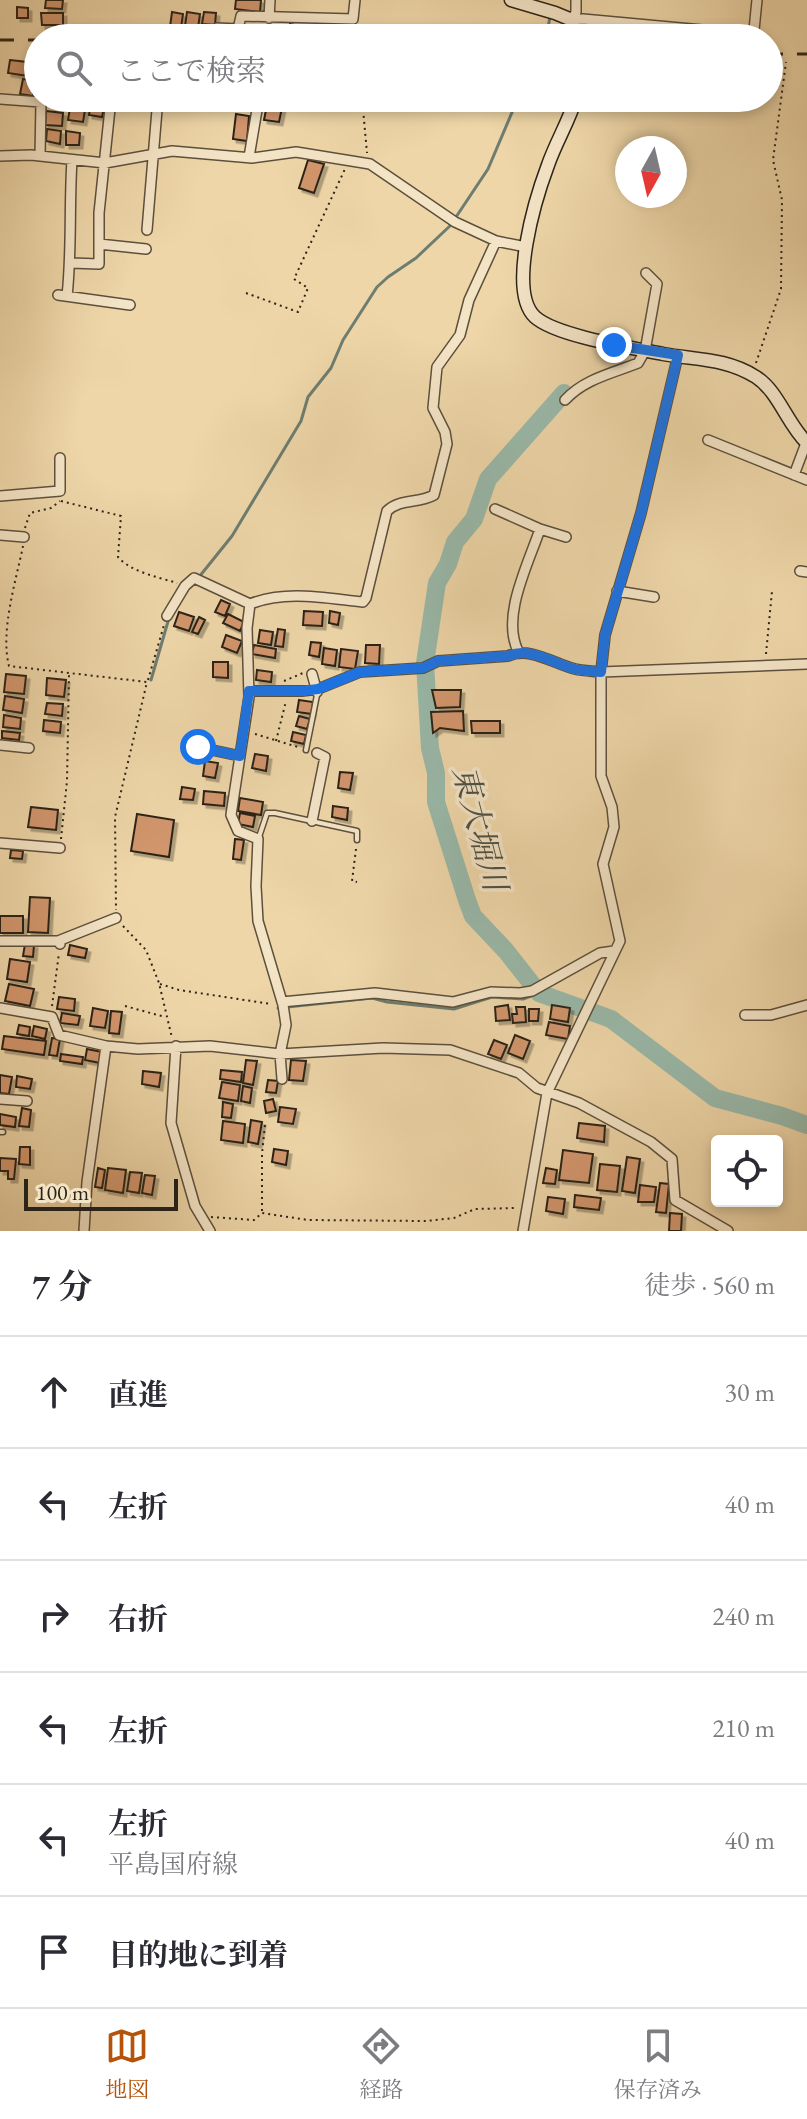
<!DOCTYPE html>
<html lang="ja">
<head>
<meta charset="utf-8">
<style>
  :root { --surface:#fff; --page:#f2f2f3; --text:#2b2b33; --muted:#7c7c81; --line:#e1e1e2; --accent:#b45309 }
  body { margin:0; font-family:"EB Garamond","Noto Serif JP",serif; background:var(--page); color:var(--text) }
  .controls { position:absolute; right:24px; bottom:24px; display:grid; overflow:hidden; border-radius:8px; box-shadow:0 4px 12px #0003 }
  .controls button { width:72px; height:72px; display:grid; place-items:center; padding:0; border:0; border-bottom:2px solid var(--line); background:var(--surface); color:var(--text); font:40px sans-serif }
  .compass { position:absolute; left:615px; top:136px; width:72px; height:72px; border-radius:50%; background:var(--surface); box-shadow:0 4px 12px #0003; rotate:188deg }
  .scale { position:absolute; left:24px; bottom:20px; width:154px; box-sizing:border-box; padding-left:8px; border:4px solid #2c2419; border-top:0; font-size:22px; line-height:28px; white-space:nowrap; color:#2c2419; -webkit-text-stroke:6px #f4e4c6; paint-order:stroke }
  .stop { position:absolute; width:24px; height:24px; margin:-18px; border:6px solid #1a73e8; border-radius:50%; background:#fff }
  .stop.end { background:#1a73e8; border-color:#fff; box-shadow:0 2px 8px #0008 }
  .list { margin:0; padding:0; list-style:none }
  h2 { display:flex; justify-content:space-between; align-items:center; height:104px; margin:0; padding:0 32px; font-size:34px }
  h2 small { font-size:26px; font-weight:400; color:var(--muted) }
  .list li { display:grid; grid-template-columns:52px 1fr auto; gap:24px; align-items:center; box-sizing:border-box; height:112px; padding:0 32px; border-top:2px solid var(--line) }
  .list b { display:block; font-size:30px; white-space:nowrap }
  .list p { margin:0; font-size:26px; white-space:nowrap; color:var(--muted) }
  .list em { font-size:26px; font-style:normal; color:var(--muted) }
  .icon { flex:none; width:44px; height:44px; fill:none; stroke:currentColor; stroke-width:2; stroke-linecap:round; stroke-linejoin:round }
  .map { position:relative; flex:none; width:807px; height:1231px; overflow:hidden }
  .search { position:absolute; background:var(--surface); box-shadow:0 4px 12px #0003; left:24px; right:24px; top:24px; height:88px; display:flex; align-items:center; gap:20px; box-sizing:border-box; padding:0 28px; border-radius:44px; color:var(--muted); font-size:30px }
  .sheet { height:776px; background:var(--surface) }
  nav { display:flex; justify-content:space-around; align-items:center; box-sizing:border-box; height:112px; border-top:2px solid var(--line); background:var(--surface); font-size:22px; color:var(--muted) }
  nav a { display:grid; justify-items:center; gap:4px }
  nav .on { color:var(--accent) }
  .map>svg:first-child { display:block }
</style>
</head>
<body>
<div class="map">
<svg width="807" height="1231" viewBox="0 0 807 1231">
  <defs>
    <filter id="shadow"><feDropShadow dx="3.5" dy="3.5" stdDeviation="0" flood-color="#0004"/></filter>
  </defs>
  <rect width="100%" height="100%" fill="#eed6a8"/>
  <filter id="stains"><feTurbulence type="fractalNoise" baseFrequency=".0025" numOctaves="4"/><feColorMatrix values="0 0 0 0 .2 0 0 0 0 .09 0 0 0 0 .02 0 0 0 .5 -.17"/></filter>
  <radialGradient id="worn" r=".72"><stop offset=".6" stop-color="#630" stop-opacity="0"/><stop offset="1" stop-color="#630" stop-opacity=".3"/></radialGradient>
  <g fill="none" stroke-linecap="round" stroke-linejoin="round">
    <path stroke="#6d7d70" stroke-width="3" d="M546,38L550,17
      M456,217L488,169L513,110L518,102L525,98
      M199,577L232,536L301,421L308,397L331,368L343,340L377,287L388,277L416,258L452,224
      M151,680L169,618
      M278,1008L372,998L387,1002L454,1009L492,997L523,999L539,993"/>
    <path stroke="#99b9aa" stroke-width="18" d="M564,393L488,479L474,519L455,542L448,564L437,583L425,663L430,748L436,773V802L467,900L473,916L506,951L539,993L611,1019L715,1098L782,1116L807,1125"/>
  </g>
  <path fill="#d2966d" stroke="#2c2419" stroke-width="2" filter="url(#shadow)" d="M46,0H63L62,9L45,8Z
    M236,0H261L260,12L235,9Z
    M17,7L28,8V18H17Z
    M172,12L183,14L181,28L170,27Z
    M187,12L200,14L198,28L185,26Z
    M204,12L216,13L215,25L202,24Z
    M41,13H63V25H42Z
    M290,24L311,28V38H288Z
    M10,60L36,63L35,77L8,73Z
    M23,79L36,81L33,96L20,94Z
    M226,98H249L247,107L225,102Z
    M268,100L283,103L279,122L264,120Z
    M71,102L86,104L83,122L68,120Z
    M91,102L105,104L102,117L89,115Z
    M46,111L63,113L62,126L45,125Z
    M236,114L249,116L247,141L233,139Z
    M47,129L61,131L60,144L46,141Z
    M66,131L80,133L79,145H66Z
    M308,160L324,164L314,193L299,188Z
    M221,600L230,604L225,616L215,612Z
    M304,611L323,612L322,626L303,625Z
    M330,611L340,613L338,625L329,623Z
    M179,612L194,617L189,631L174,626Z
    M228,614L244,622L240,631L223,623Z
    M199,617L205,620L198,634L192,632Z
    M278,629L285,630L283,647L275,646Z
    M260,630L273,632L271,645L258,643Z
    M226,635L242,641L237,653L222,647Z
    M311,642L321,643L319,657L309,655Z
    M254,645L276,649L275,658L252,654Z
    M366,645H380L379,664L365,663Z
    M324,648L337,650L335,666L322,664Z
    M341,649L358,651L355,669L339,667Z
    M213,662H228V678L213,677Z
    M257,670L272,672L271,682L256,680Z
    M6,674L26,676L24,694L4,692Z
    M47,678L66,680L64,697L46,695Z
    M432,690H461L460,707L436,708Z
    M5,696L24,699L22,713L3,710Z
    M299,700L313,702L312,714L297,712Z
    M47,703L63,704L62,716L45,714Z
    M463,711L464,731L440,728L433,733L431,712Z
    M4,715L21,718L20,729L3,727Z
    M299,716L310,719L307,729L296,726Z
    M44,720L61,722L60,733L43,731Z
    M471,721H500V733H472Z
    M2,731L20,733L19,740L2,738Z
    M293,732L306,735L304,744L291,741Z
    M255,754L268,756L266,771L252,768Z
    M205,761L218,763L215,778L203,776Z
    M340,772L353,773L350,790L338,788Z
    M182,787L195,789L193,800L180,799Z
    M204,791L225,793L224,806L203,804Z
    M240,798L263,802L261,815L238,811Z
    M333,806L348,808L347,820L332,817Z
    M31,807L58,810L56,830L28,827Z
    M240,813L255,816L253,827L238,824Z
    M137,814L174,820L169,857L131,851Z
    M235,839L244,840L241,860L233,859Z
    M11,850L23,851L22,859L10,858Z
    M30,897L50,898L48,933L28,932Z
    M0,916H23V933H0Z
    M25,944L34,945L33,957L23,956Z
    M70,945L87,949L85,958L68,955Z
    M10,959L30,962L27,982L7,979Z
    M9,984L34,989L30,1006L5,1001Z
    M59,997L75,999L74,1011L57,1009Z
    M508,1005L510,1020L496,1021L495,1007Z
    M552,1005L570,1008L568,1022L550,1019Z
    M516,1007H525L526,1022L513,1023L512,1014H517Z
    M93,1008L108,1011L105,1028L90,1026Z
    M529,1009H539L538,1021H529Z
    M111,1011L122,1012L119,1034L109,1033Z
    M62,1013L80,1016L78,1025L60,1023Z
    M549,1022L570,1026L568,1039L546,1035Z
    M19,1025L30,1027L29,1036L17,1034Z
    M34,1026L47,1029L45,1039L32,1036Z
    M515,1035L530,1041L523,1059L508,1053Z
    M4,1036L46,1041L44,1055L2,1049Z
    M52,1038L60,1039L57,1056L49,1055Z
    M494,1040L507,1045L501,1059L488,1054Z
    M87,1049L102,1052L100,1063L85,1060Z
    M61,1054L83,1057L82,1064L60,1061Z
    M246,1060L257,1061L253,1085L243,1083Z
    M291,1060L306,1061L303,1081L289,1080Z
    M221,1070L242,1072L241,1082L220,1079Z
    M143,1071L161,1073L159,1087L142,1084Z
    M0,1075L12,1077L9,1094L0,1093Z
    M17,1076L32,1079L30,1089L16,1087Z
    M268,1080L278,1081L276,1093L266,1092Z
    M222,1082L240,1085L238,1101L219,1098Z
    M243,1086L252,1088L250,1103L241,1101Z
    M273,1099L276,1111L266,1113L264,1101Z
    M223,1102L233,1104L231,1118L222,1117Z
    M280,1107L296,1109L293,1124L278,1122Z
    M22,1108L31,1110L29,1127L19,1126Z
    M0,1114L16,1117L15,1127L0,1125Z
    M251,1120L262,1122L258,1144L248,1142Z
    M223,1121L245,1124L243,1143L221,1140Z
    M579,1123L605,1126L604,1142L577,1138Z
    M20,1147H30V1165L19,1164Z
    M274,1149L288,1151L286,1165L272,1162Z
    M563,1150L593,1154L589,1183L559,1180Z
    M627,1157L640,1159L635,1193L622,1191Z
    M0,1158L16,1159L14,1179H8V1171H0Z
    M600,1164L620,1166L617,1192L597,1190Z
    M98,1168L105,1170L102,1188L95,1187Z
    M108,1168L126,1170L123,1193L105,1190Z
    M546,1168L557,1170L555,1184L543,1183Z
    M130,1172L142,1173L139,1193L127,1191Z
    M145,1175L155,1176L152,1195L142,1193Z
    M660,1183L669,1184L666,1213L656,1212Z
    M640,1185L656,1187L654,1202H638Z
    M575,1195L601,1198L599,1210L574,1207Z
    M548,1197L565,1199L563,1214L546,1211Z
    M670,1213L682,1214L681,1231H669Z"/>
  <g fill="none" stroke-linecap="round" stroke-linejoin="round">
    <defs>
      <path id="service" d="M306,750L317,695
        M259,837L267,813H275L357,831V840
        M0,1132H3"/>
      <path id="minor" d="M576,0V12L572,20L583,19L735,33L754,30L757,0
        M269,18L270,0
        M217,28L238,29L241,16L353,19L355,0
        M0,99L41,102L40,156
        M0,156L31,155L105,163L172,151L252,158L296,152L370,164L455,222L496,241L526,247
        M249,157L259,98
        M147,230L158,98
        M99,244L146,249
        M71,263L99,264V213L111,99L104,98
        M58,295L130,305
        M67,296C72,251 69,205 72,160
        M565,400C584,379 613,373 638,363L645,351L657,284L646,273
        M708,440L807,480
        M794,475L806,443
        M0,496L60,491V458
        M495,509L540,529L566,537
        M0,535L24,537
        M800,571L807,572
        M617,591L654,597
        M167,616L185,586L194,578L250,604
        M518,651C501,616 528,565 540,529
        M312,674L317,692
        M249,691H302L318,689L360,672L423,668L438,661L508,656C530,646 554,664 575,669C583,671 593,671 601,672L807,664
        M0,745L29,748
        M198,747L240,756
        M312,821L325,757L317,753
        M0,843L60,848
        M0,941H58
        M60,944L58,941L116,918
        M282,1002L375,993L453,1002L491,992L520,993L532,991L600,953L614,951
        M0,1008L52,1017L59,1035L106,1046L138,1049L210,1046L280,1054L383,1048L450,1050L519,1073L537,1088L579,1103L651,1142L672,1159L675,1200L728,1231
        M745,1015H771L807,1005
        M176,1046L171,1123L195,1206L210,1231
        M282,1079L280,1054L286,1025L283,1005L258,921L256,886L258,839L238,831L231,815L249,697L247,628L250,604C286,590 324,598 363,602L366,598L387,511C401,498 418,504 434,495L447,444L445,432L433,408L437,367L460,335L469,300L496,241
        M0,1099L27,1101
        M84,1231L87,1182L106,1046
        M523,1231L547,1093L620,941L603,864L614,827L612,807L601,776V672L605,635L641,513L678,355"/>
      <path id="secondary" d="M511,0L555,13L572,20L574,38
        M576,98C569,121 556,142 548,165C536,197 507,291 535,317C556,336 633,348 663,354C696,360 726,358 756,377C779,392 787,424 807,443"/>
    </defs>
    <use href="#service" stroke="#5c503d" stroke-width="7"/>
    <use href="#minor" stroke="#5c503d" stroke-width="12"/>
    <use href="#secondary" stroke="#2c2419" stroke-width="15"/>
    <path stroke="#2c2419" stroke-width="2" stroke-dasharray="2 4" stroke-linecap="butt" d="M293,38V27
      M362,98L367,153
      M246,293L298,312L308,288L294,279L345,169
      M756,363L781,289L782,200L773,160L786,62
      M61,501L121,516L118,557C131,572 158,577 177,583
      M25,528L30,513L51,508L60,501
      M23,546C16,581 0,631 9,666L147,682L115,817L116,910
      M766,654L772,591
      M148,680L164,625
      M284,681L303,673
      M255,734L298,747
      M276,741L286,701
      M61,839L67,781L69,674
      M356,849L352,881L357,882
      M123,926L146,950L159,983L172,1038
      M160,984L179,990L271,1004
      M52,1006L59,953
      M125,1006L165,1017
      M262,1211V1154L265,1125
      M211,1217L254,1220L262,1213L308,1220L426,1221L454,1218L475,1209L516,1208"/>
    <use href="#service" stroke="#f4e4c6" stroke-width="4"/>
    <use href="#minor" stroke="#f4e4c6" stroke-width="9"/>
    <use href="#secondary" stroke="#f4e4c6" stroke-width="12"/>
    <path stroke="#2c2419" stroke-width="3" stroke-dasharray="14 14" stroke-linecap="butt" d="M0,40H38
      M769,54H807"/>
  </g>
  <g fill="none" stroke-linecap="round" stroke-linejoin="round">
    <path stroke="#1a73e8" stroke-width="10" d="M198,747L240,756L249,691H302L318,689L360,672L423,668L438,661L508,656C530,646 554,664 575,669C583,671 593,671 601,672L605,635L641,513L678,355L614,345"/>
  </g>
  <g text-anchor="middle" stroke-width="7" stroke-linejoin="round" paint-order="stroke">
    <g font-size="32" font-style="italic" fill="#4d5144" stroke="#f4e4c6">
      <text transform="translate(480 828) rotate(75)" y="11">東大堀川</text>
    </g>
  </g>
  <rect width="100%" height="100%" filter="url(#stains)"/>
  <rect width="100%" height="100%" fill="url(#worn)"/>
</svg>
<div class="controls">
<button><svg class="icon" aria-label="locate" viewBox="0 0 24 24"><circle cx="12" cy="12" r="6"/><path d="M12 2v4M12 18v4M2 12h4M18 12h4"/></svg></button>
</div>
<svg class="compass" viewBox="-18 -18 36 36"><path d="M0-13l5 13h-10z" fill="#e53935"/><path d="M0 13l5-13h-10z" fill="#7c7c81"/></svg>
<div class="scale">100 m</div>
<div class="stop" style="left:198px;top:747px"></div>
<div class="stop end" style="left:614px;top:345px"></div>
<div class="search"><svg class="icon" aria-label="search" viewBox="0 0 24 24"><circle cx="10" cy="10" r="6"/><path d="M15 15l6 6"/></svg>ここで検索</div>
</div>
<section class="sheet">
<h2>7 分<small>徒歩 · 560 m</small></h2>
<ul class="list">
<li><svg class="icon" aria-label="ahead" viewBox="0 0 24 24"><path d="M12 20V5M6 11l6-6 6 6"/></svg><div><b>直進</b></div><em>30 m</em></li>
<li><svg class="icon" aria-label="left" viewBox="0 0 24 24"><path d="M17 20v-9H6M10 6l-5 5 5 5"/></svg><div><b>左折</b></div><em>40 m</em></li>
<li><svg class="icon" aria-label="right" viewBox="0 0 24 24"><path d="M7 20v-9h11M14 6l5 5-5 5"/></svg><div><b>右折</b></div><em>240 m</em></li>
<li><svg class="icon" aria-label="left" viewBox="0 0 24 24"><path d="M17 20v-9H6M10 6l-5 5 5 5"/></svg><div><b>左折</b></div><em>210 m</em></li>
<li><svg class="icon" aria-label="left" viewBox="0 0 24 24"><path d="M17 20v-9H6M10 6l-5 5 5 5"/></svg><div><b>左折</b><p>平島国府線</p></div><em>40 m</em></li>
<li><svg class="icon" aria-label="arrive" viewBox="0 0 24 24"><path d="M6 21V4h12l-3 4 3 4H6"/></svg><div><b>目的地に到着</b></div></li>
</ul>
</section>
<nav>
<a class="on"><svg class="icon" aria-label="map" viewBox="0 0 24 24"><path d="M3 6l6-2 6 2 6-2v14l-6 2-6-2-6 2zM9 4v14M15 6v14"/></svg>地図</a>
<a><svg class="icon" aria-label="directions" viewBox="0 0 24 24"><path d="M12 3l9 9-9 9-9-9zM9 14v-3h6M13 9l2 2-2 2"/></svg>経路</a>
<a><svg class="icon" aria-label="saved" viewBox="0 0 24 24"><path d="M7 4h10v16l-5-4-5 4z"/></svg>保存済み</a>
</nav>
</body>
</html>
